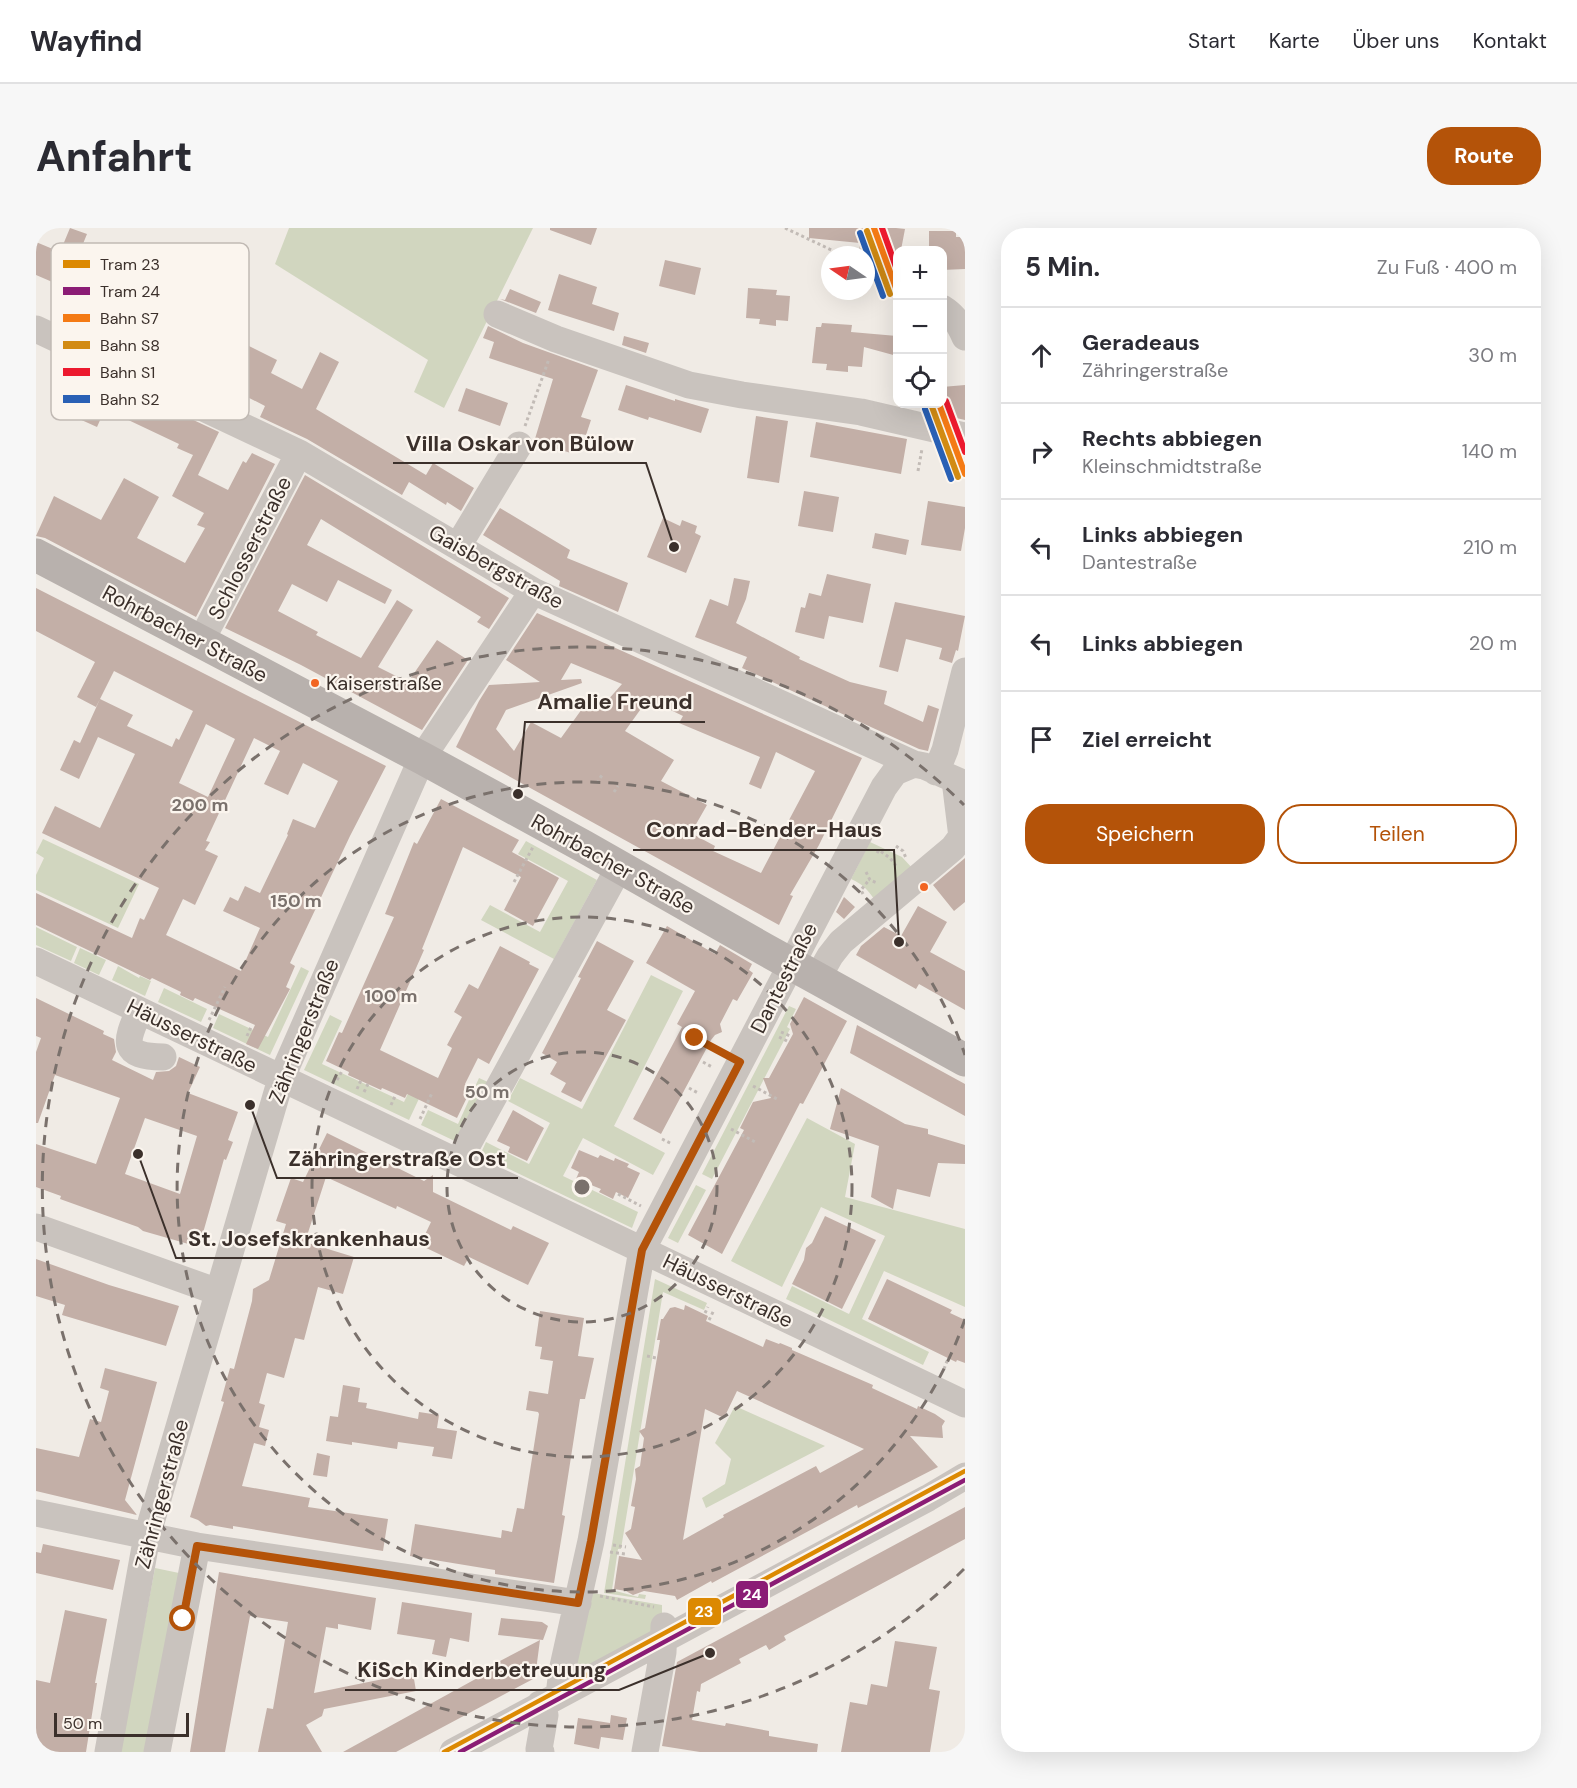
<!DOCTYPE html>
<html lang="de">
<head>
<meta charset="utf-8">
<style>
  :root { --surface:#fff; --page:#f7f7f7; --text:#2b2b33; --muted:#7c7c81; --line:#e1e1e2; --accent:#b45309 }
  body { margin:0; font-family:"DM Sans",sans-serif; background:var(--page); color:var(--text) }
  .controls { position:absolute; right:18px; top:18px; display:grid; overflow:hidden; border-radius:12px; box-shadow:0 6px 24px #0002 }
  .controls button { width:54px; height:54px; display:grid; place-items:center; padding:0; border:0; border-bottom:2px solid var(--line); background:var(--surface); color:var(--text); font:30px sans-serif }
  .compass { position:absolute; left:785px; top:18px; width:54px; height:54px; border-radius:50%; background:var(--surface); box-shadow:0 6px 24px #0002; rotate:283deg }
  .scale { position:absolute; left:18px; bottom:15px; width:135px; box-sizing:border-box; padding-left:6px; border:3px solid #3b302b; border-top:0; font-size:16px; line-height:21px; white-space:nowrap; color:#3b302b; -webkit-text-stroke:4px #fbf5ee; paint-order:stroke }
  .stop { position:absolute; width:18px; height:18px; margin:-14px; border:4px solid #b45309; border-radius:50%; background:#fff }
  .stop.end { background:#b45309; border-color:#fff; box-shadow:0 2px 6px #0008 }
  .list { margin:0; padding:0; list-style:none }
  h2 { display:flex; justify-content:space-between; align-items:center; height:78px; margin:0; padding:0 24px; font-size:26px }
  h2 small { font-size:20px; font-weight:400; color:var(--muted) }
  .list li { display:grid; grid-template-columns:39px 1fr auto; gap:18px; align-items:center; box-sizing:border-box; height:96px; padding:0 24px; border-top:2px solid var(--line) }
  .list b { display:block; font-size:22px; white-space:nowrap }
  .list p { margin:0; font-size:20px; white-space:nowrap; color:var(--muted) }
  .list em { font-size:20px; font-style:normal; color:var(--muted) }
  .actions { display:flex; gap:12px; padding:18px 24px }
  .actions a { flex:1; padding:14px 0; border:2px solid var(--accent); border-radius:24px; text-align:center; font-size:21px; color:var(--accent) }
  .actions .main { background:var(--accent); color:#fff }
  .icon { flex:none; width:33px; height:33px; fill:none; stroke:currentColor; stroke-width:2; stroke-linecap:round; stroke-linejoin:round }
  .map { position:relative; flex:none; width:929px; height:1524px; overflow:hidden; border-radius:24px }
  header { display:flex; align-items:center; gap:36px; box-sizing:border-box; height:84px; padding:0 30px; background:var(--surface); border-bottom:2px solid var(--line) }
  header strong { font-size:28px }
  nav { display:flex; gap:33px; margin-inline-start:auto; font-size:21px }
  .intro { display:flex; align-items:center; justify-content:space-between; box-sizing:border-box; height:144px; padding:0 36px }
  h1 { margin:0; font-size:42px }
  .button { padding:15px 27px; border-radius:24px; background:var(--accent); color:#fff; font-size:21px; font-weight:700 }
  main { display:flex; gap:36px; padding:0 36px }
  aside { flex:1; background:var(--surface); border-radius:24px; box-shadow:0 6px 24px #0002 }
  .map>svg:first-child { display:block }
</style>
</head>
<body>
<header>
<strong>Wayfind</strong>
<nav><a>Start</a><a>Karte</a><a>Über uns</a><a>Kontakt</a></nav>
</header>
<div class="intro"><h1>Anfahrt</h1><a class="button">Route</a></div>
<main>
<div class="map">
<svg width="929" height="1524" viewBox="0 0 929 1524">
  <rect width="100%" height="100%" fill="#f0ebe5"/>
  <path fill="#d1d6bf" d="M253,0H497L408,180L378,164L392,132L239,36Z
    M7,611L103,656L82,700L0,662V647L8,630L0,625Z
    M490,613L561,652L518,731L445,692L454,677L504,704L532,653L482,626Z
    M834,614L866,629L877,641L840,674C833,663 827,656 815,651Z
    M0,699L41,719L35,733L0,717Z
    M44,720L70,732L63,747L38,735Z
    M82,738L103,750L104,748L115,753L109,768L76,752Z
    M265,739L273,743L234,827L177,800L183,786L232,809Z
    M615,747L647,763L578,898L629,925L617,947L547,910L527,948L602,984L596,1000L444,927L450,914L493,936L514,895L472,873L484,850L546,881Z
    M128,760L171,781L165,794L122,774Z
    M753,778L760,781L751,799L754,801L676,951L666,946Z
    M294,787L306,793L286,836L368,874L377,855L388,860L373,892L268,842Z
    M443,850L454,855L423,915L385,897L392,882L422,896Z
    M771,890L819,916L809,969L929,1001V1079L848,1043L826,1091L893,1124L887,1137L750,1071L756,1058L813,1086L849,1008L785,979L746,1059L695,1033Z
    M660,957L670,962L642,1015L632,1010Z
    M619,1051L671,1075L668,1082L627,1064L585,1321H582L576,1362L602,1369L603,1366L610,1367L609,1371L568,1365Z
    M699,1178L789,1218L670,1280L666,1270L689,1256L695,1231L679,1215Z
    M119,1340L143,1345L109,1524H84Z
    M551,1364L626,1377V1403L527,1456Z"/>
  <path fill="#c3afa7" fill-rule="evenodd" d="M34,0L51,6L42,28L82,45L86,36L107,46L106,50L117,55L98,97L68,84L75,70L45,56L39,70L19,62L21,56L0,47V14L24,24Z
    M514,0H561L555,17L514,2Z
    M773,0H860L869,1L865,22H861V30L823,24L824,15L773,10Z
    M893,3H920V9H929V41L906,42V22H893Z
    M629,32L665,40L659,67L623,58Z
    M523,46L561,59L556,76L583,85L578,103L512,82Z
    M712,60L741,62L740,67L754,68L752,93L740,92V98L723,96L724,91L710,90Z
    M474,61L505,74L500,85L464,71L469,72Z
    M786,95L816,97L815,104L861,108V128L828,119L826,139L812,138V144L790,142L791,136L776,135L780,99H785Z
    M452,98L487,115L562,142L545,189L555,192L550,207L545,206L539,224L536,223L535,225L498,214L517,151L453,130L458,114L447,110Z
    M588,108L613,115L610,125L586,117Z
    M211,117L241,132L235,145L266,161L284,124L303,134L280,181L390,247L397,235L438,260L425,283L411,274L410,277L373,254L366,267L271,211L224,189L229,178L190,158Z
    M40,137L183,204L162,247L192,262L207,233L210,235L216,225L239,236L160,389L9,310L0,308L18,268L65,292L88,250L123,269L101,310L149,335L169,300L161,297L168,285L136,268L157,227L141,220L143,216L69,181L61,199L21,181L28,165L22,163L31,145L36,147Z
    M590,157L639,173V171L673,181L665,205L613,189L612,192L582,182Z
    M929,157V192L898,185L897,176H906V159Z
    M430,160L472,175L464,198L422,183Z
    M720,188L752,193L743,255L711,250Z
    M780,194L871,211L865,246L774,229Z
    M269,247L473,370L453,401L441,394L445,389L285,291L271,317L356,362L349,376L302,352L291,374L256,356L242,383L282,404L280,407L325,430L361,372L377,382L342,439L372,454L401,412L432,432L386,502L265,437L189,400Z
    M768,263L803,269L797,304L762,298Z
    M892,273L929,279V300L925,323L885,317Z
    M464,280L534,322L531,330L592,355L582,384L523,358L524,353L447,307Z
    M627,290L644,298L646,292L661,298L659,305L665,308L650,345L611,329Z
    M839,305L873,312L870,327L836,320Z
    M791,346L835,356L827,395L793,388L788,411L759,404L765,379L769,380L773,365L785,368Z
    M698,350L714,353L710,371L700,395L764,429L763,431L814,454L851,463L848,476L887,494L892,477L903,481L892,523L883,521L706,440L711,429L659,409L674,371L692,378Z
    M0,360L350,538L314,608L254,735L259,738L250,759L254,761L222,821L210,816L219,797L159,770L157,773L144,767L145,764L116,750L114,752L0,697V665L96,710L104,690L108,692L123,660L6,605L19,578L64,600L99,526L62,509L43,551L24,542L38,512L44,515L64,471L60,479L41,469L59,434L0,403ZM78,443L157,483L143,512L140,510L136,519L91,498L97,487L64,471ZM170,496L199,511L172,569L143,555ZM218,510L244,523L228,556L252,567L267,535L302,553L279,600L257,591L251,606L252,607L224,665L209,658L202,673L194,669L187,683L224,700L205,743L130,707L147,671L159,677L182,628L169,622L174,614L170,613Z
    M859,374L929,388L922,423L920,422L916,435L903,431L906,420L870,411L862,444L843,439Z
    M501,385L826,530L783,617L754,667L757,668L743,697L420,519L443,473L453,457L504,454L470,432ZM535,435L586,456L563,482L551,474L525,510L495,494L478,523L460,501L470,482L546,455L545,451L525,452ZM612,471L647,488L643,495L724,529L713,556L725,561L740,524L779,543L725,645L677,623L679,618L655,605L671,577L625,553L638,532L589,503Z
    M405,571L483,612L476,624L523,650L497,698L468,682L485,649L427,619L386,721L388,722L344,822L402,850L416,820L411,817L426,789L418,784L433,756L442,761L464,718L494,734L493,736L503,741L453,836L442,830L429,856L436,859L421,890L371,866L369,870L346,860L345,862L312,847L313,844L290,833L303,804L306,805L358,689L349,686L378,614L381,616Z
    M929,630V674L918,683L897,657Z
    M808,669L819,679L808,691L800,684Z
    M882,678L911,694L894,724L929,743V782L883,756L880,761L820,727L825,718L848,699L865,708Z
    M631,698L679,726L684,717L716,736L713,742L717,745L701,773L697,771L684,796L686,804L679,807L675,812L625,906L597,891L646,799L641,796L659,763L610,735Z
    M561,713L598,733L571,782L590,792L545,874L525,864L530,855L514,846L521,834L506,825L545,750L542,749Z
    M768,769L811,793L767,876L764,875L686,1026L652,1007L708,902L704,900L717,874L735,870L727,850H733L757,806L754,796Z
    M0,770L68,803L67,806L78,811L80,824L76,832L117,852L120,844L133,843L140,838L143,829L164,839L152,865L202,884L192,912L197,914L190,932L188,931L163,1019L107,1003L102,999L24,971L25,968L0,959V916L60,936L84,870L19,847L2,895H0V824L5,810L0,808ZM109,890L161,908L144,966L89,946Z
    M821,797L929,856V888L814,825Z
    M805,860L869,896L892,901V906L929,917V936L902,935L894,969L861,961L857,981L835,969L843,918L794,901Z
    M477,882L508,900L491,933L472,924L474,919L461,913Z
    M291,905L388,953L397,947V964L475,1002L477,998L513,1015L492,1057L433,1029L428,1038L384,1017L395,994L361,978L360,981L290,949L269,1014L318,1029L307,1066L282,1059L268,1112L259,1110L248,1150L231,1145L223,1175L229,1177L223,1199L233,1202L229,1218L218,1215L206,1258L274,1270L272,1279L352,1291L347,1323L197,1298V1301L174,1297L170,1298L162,1292L154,1289L188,1174L185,1173L194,1140L198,1141L216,1073L217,1061L233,1052L250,996L240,993L255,950L267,954Z
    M543,922L562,930L564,927L578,933L579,930L593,936L591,939L604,945L592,970L580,964L577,971L563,964L565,961L540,951L543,944L535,940Z
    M789,988L840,1012L806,1081L756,1056L768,1032L770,1020L776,1015Z
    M0,1031L73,1057L143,1078L130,1118L26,1087L29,1077L0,1068Z
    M851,1051L916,1082L914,1085L929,1092V1135L921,1132L920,1134L832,1091Z
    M649,1077L672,1088L670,1093L727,1119L730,1111L743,1116L744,1115L756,1120V1122L837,1157L836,1160L881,1181L882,1178L899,1186L909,1193L906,1198L907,1210L874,1208L902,1239L822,1280L821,1277L676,1355L675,1353L641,1372L639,1368L608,1363L597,1367L590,1363L578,1361L583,1328L606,1332L589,1305L595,1301L599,1279L595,1278L600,1251L599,1241L604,1238L608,1210L603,1203L609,1200L624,1112H621L625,1091H627L634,1080L639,1079L648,1082ZM701,1163L828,1221L784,1245L780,1238L687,1287L688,1289L647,1312L669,1181L688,1190Z
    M504,1083L548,1090L542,1128L558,1130L549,1171H544L526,1287L529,1288L518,1355L459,1346V1342L374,1328L379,1296L465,1310L466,1302L476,1304L481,1280L488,1281L503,1186L502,1184L490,1182L493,1163L512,1166L517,1133L504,1131L506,1119L499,1118Z
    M69,1140L121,1154L89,1272L101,1287L0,1263V1220L43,1229L54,1191L65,1194L73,1163L64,1160Z
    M307,1157L324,1160L322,1174L331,1175L330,1180L382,1191L383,1184L403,1187L401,1200L421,1203L416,1231L396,1228L398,1219L362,1214L361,1221L316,1214V1217L290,1213L294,1188L302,1189Z
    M281,1225L294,1228L291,1249L277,1247Z
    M929,1279V1311L748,1408L750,1412L733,1422L730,1417L703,1431L705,1435L665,1456L664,1464L661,1463L656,1492L689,1498L690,1495L733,1503V1508L782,1516L781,1524H664L626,1518L641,1434Z
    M7,1316L84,1332L77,1362L0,1345V1324L5,1325Z
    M183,1344L340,1370L335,1402L302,1396V1401L290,1399L278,1465L377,1445L380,1463L288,1481L286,1488L270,1497L286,1524H222L231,1480L237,1481L252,1394L214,1388L189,1524H154Z
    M366,1374L436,1385L433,1414L414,1410L410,1429L396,1426L399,1412L361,1406Z
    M29,1382L71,1391L59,1455H61L50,1524H0V1452L14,1455Z
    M465,1390L506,1394L512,1398L507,1412L462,1407Z
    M504,1412L499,1450L360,1524H307L445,1448L443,1444Z
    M859,1413L901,1419L893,1461L904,1463L894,1524H805L814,1474L831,1477L835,1456L851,1459Z
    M575,1487L591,1490L587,1512L565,1509L563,1521L538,1516L542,1490L574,1495Z"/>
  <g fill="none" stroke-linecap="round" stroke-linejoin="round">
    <path stroke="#c2bbb6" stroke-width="3" stroke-dasharray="3 3" stroke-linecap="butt" d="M749,0L806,27
      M830,38L861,53
      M489,198L513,131
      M882,243L886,221
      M561,555L566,547
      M578,564L582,558
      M860,618L867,623L870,630
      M841,625L843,622L854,630L861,639
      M830,644L834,652L841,655
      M478,654L497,619
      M827,666L825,662L833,652
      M173,792L189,759
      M745,804L754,808
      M211,808L215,799
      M743,809L751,813
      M659,810L684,824
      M667,834L676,839
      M301,852L306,843
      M717,858L741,871
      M653,860L662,865
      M321,861L325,852
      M328,864L332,856
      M355,877L359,868
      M384,891L396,865
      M695,901L721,915
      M626,911L636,916
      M582,966L605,978
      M547,969L553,957
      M669,1085L672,1079
      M673,1092L678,1082
      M611,1128L620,1130
      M908,1141L911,1133
      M577,1317L590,1319
      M574,1324L589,1326
      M564,1368L618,1379"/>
    <path stroke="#c9c3be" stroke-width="27" d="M906,80C919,88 923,96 929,109
      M461,86L520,111L653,157L706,167L825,184L929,208
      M0,101L263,225L497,363L878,536L888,538L929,556
      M422,318L483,217
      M164,415L263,225
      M900,544L909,522L929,443
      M919,552L926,609
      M0,733L929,1176
      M781,751L794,728L805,714L917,620L929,604
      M103,783C89,815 85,828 127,829
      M422,934L584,638
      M0,999L182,1064
      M0,1285L161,1318L542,1375
      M523,1467L526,1443L555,1313L606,1022L848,559L859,544L878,536
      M504,1476L509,1487L503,1521L505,1524
      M72,1524L111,1308L245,851L386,530L497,363
      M121,1524L161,1318
      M417,1524L892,1270L929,1248
      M609,1524L627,1424L628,1398"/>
    <path stroke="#b8b1ad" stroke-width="33" d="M0,327L386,530L547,618L728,721L929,832"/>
    <defs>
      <path id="rail-1" d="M838,0L861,63
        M903,176L929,246"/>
      <path id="rail-2" d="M831,3L854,66
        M896,179L922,249"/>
      <path id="rail-3" d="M846,0L861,42
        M910,173L929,224"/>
      <path id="rail-4" d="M824,5L847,68
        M889,181L915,251"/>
    </defs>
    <use href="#rail-1" stroke="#fbf5ee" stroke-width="10"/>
    <use href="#rail-2" stroke="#fbf5ee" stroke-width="10"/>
    <use href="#rail-3" stroke="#fbf5ee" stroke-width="10"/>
    <use href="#rail-4" stroke="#fbf5ee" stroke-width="10"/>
    <use href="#rail-1" stroke="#f47a14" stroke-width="6"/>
    <use href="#rail-2" stroke="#d28b13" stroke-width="6"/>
    <use href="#rail-3" stroke="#ec192e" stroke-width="6"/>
    <use href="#rail-4" stroke="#2960b5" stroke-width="6"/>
    <defs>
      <path id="tram-1" d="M408,1524L929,1243"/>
      <path id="tram-2" d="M424,1524L929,1252"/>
    </defs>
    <use href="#tram-1" stroke="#fbf5ee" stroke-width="9"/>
    <use href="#tram-2" stroke="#fbf5ee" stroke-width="9"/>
    <use href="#tram-1" stroke="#dc8902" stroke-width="4.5"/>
    <use href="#tram-2" stroke="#8b1c75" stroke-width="4.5"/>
  </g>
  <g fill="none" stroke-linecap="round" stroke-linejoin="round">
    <path stroke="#b45309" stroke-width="8" d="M147,1391L161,1318L542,1375L555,1313L606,1022L704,834L659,810"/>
  </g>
  <g fill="none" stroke="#7a716c" stroke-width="3" stroke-dasharray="10 8">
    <circle cx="546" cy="959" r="135"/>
    <circle cx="546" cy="959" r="270"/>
    <path d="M929 1091A405 405 0 1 1 929 827"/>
    <path d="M928 1341A540 540 0 1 1 928 577"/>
  </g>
  <g fill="#f26522" stroke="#fbf5ee" stroke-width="2">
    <circle cx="279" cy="455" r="5"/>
    <circle cx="888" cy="659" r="5"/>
  </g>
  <g text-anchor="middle" stroke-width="4.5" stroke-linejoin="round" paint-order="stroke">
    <g font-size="20" fill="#3b302b" stroke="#fbf5ee" text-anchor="start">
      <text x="290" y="462">Kaiserstraße</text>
    </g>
    <g font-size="21" fill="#3b302b" stroke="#fbf5ee">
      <text transform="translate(214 320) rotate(-63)" y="7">Schlosserstraße</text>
      <text transform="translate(460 339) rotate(29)" y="7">Gaisbergstraße</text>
      <text transform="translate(149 406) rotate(28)" y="7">Rohrbacher Straße</text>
      <text transform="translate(577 636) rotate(29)" y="7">Rohrbacher Straße</text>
      <text transform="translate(748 750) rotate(-63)" y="7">Dantestraße</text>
      <text transform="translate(268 803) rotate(-68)" y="7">Zähringerstraße</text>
      <text transform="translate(156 808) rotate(26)" y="7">Häusserstraße</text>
      <text transform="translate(692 1063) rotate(26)" y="7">Häusserstraße</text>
      <text transform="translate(126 1266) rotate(-75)" y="7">Zähringerstraße</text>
    </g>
  </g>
  <rect x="15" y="15" width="198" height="177" rx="9" fill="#fbf5ee" stroke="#c1bab4" stroke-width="1.5"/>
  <rect x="27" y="32" width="27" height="8" fill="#dc8902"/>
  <rect x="27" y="59" width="27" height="8" fill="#8b1c75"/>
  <rect x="27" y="86" width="27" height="8" fill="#f47a14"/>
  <rect x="27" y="113" width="27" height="8" fill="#d28b13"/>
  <rect x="27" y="140" width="27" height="8" fill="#ec192e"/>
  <rect x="27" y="167" width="27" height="8" fill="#2960b5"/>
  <g font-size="16" fill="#3b302b">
    <text x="64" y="42">Tram 23</text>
    <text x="64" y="69">Tram 24</text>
    <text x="64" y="96">Bahn S7</text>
    <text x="64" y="123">Bahn S8</text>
    <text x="64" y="150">Bahn S1</text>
    <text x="64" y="177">Bahn S2</text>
  </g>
  <circle cx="546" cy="959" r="9" fill="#7a716c" stroke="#fbf5ee" stroke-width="3"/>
  <g font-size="18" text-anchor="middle" font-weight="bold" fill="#7a716c" stroke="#fbf5ee" stroke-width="4.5" stroke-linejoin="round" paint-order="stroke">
    <text x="164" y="583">200 m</text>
    <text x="260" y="679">150 m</text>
    <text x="355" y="774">100 m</text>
    <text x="451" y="870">50 m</text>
  </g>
  <path fill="none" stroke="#3b302b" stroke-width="2" d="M638 319L610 235H357M482 566L489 494H669M863 714L858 622H597M214 877L241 950H482M102 926L140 1030H406M674 1425L583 1462H309"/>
  <g fill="#3b302b" stroke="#fbf5ee" stroke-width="2">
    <circle cx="638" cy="319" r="6"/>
    <circle cx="482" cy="566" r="6"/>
    <circle cx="863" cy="714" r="6"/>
    <circle cx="214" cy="877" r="6"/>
    <circle cx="102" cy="926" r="6"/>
    <circle cx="674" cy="1425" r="6"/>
  </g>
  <g font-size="22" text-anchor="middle" font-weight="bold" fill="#3b302b" stroke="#fbf5ee" stroke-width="4.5" stroke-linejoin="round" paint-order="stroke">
    <text x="484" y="223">Villa Oskar von Bülow</text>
    <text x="579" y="481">Amalie Freund</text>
    <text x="728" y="609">Conrad-Bender-Haus</text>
    <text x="361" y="938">Zähringerstraße Ost</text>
    <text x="273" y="1018">St. Josefskrankenhaus</text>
    <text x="446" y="1449">KiSch Kinderbetreuung</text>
  </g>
  <g stroke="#fbf5ee" stroke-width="2">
    <rect x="699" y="1352" width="34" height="29" rx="6" fill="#8b1c75"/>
    <rect x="651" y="1369" width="35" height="29" rx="6" fill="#dc8902"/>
  </g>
  <g font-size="16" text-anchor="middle" font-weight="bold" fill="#fff">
    <text x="716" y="1372">24</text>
    <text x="668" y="1389">23</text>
  </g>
</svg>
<div class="controls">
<button>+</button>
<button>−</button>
<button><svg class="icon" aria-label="locate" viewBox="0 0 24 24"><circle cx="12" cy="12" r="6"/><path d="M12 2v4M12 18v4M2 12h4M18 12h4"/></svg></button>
</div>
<svg class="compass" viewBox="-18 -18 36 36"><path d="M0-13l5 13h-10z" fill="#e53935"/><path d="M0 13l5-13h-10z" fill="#7c7c81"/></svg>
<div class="scale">50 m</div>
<div class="stop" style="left:147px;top:1391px"></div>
<div class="stop end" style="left:659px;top:810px"></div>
</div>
<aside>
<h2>5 Min.<small>Zu Fuß · 400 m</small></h2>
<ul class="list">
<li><svg class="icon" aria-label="ahead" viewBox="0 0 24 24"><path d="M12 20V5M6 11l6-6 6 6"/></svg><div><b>Geradeaus</b><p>Zähringerstraße</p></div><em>30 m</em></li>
<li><svg class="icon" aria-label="right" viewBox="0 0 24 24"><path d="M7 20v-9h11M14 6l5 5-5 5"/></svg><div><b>Rechts abbiegen</b><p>Kleinschmidtstraße</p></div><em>140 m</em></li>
<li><svg class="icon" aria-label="left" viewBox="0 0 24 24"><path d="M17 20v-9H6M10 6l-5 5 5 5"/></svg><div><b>Links abbiegen</b><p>Dantestraße</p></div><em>210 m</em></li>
<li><svg class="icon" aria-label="left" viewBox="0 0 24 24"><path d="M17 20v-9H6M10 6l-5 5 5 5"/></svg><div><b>Links abbiegen</b></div><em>20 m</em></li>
<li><svg class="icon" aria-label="arrive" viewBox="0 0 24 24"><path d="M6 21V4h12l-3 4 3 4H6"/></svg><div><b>Ziel erreicht</b></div></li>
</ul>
<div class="actions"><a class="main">Speichern</a><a>Teilen</a></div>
</aside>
</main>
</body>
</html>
